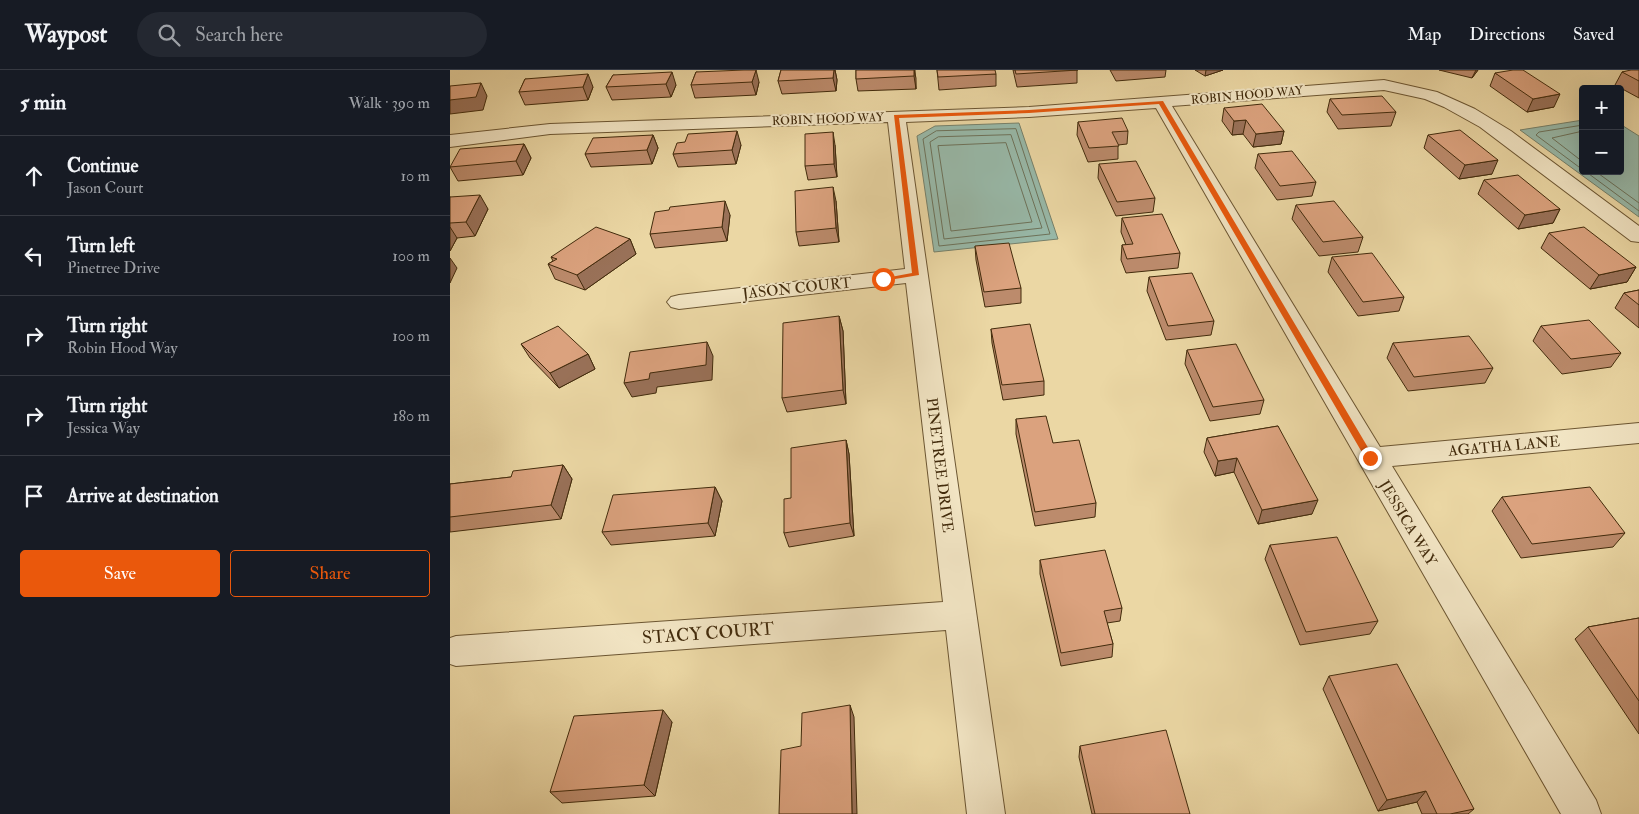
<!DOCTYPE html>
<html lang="en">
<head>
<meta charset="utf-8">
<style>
  :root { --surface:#171b24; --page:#242831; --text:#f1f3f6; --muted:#9ea1a6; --line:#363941; --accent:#ea580c }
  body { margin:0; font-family:"IM FELL Double Pica",serif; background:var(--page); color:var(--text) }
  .controls { position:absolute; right:15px; top:15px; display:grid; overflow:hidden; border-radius:5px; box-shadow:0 5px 20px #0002 }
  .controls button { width:45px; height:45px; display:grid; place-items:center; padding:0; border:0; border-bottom:1px solid var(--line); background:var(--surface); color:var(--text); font:25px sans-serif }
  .stop { position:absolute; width:15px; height:15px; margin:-11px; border:4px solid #ea580c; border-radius:50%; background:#fff }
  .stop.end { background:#ea580c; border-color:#fff; box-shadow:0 1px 5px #0008 }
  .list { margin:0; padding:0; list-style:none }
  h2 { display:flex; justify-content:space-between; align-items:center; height:65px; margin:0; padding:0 20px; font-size:21px }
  h2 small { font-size:16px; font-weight:400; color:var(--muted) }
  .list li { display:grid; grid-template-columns:32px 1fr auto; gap:15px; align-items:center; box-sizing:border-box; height:80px; padding:0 20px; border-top:1px solid var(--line) }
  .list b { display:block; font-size:19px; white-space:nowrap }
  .list p { margin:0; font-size:16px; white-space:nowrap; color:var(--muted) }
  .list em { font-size:16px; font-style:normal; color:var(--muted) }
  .actions { display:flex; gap:10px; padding:15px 20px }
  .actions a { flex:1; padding:11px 0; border:1px solid var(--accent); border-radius:5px; text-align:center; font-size:18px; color:var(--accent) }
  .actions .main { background:var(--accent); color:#fff }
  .icon { flex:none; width:28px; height:28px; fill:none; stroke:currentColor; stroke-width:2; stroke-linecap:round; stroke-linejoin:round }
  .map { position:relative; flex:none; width:1189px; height:744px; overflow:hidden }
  header { display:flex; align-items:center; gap:30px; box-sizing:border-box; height:70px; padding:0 25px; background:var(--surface); border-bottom:1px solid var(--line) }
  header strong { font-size:24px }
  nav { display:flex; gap:28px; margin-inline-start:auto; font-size:18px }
  .search { width:350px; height:45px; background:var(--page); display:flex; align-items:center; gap:12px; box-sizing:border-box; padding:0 18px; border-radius:28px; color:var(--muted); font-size:19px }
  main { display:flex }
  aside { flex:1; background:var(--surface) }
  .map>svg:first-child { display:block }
</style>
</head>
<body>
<header>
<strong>Waypost</strong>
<div class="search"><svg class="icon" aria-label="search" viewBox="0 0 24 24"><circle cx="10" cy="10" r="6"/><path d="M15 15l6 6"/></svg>Search here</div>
<nav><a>Map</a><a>Directions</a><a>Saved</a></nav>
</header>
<main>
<aside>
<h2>5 min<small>Walk · 390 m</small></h2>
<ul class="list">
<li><svg class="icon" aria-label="ahead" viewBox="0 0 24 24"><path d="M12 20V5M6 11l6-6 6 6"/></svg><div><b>Continue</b><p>Jason Court</p></div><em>10 m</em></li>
<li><svg class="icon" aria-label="left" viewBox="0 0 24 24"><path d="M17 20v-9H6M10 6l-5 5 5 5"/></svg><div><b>Turn left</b><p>Pinetree Drive</p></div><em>100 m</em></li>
<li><svg class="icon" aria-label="right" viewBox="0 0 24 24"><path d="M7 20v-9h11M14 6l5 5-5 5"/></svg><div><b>Turn right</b><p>Robin Hood Way</p></div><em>100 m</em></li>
<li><svg class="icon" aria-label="right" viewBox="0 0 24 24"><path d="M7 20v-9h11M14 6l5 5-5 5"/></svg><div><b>Turn right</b><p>Jessica Way</p></div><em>180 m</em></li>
<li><svg class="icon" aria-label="arrive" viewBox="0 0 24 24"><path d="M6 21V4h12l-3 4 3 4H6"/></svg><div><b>Arrive at destination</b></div></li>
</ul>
<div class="actions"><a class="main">Save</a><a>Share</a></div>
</aside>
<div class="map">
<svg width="1189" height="744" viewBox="0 0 1189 744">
  <rect width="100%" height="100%" fill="#ebd7a4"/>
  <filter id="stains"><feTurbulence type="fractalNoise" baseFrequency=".004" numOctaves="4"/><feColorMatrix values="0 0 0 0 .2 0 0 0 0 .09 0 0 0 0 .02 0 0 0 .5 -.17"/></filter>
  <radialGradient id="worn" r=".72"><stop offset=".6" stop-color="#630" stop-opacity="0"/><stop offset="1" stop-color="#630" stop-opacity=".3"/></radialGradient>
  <path fill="#98b9a9" stroke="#76806a" d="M1133,50V101H1170V54L1189,66V147L1070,60Z
    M569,53L608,169L484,182L467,66L485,56Z"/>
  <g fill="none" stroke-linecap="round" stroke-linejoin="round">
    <path stroke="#6d725a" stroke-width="1" d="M1133,55L1089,62L1086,65L1133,100
      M566,59L600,164L489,176L473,69L486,61Z
      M1133,61L1102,68L1133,92
      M561,65L592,158L494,169L480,72L488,67Z
      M556,73L582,152L501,161L488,76Z
      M1135,101L1189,141
      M1145,101L1189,133"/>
    <defs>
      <path id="minor" d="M934,10L987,22L1025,39L1061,61L1189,156V172L1181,171L1030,57L994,37L975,29L934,20L722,36L930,377L1189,353V373L942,396L1146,730L1151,744H1111L706,38L579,47L456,52L555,744H517L496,560L6,596L0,594V568L6,566L493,532L456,213L229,239L221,237L217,232L221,227L229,225L455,199L438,52L100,64L0,77V65L100,54L579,37Z"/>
    </defs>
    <use href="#minor" stroke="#6c5632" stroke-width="2"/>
    <use href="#minor" fill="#f2e5c4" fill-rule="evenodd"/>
  </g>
  <path fill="#bc8b6c" stroke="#422b0c" d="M331,0H385L387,10L386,21L332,24L328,11Z
    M406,0H465L466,19L408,21L406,9Z
    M487,0L546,4V16L489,20Z
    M563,0H627V13L567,17Z
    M660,0H716L715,7L666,11Z
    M745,0H773L755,6Z
    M989,0H1028L1022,8Z
    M1189,0V28L1165,15L1172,2Z
    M246,2L309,12L306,25L245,28L241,15Z
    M1045,3L1104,37L1077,42L1040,16Z
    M163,5L226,15L221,27L162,30L156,17Z
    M75,9L143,17L138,30L75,35L69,22Z
    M880,29L946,42L941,56L888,59L877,42Z
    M774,38L834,61L831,74L803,77L793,64L782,65L772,51Z
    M628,52L678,61L677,74L668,75V89L638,92L627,65Z
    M203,65L208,78L202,94L141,97L135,84Z
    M978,65L1042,104L1009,109L974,78Z
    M74,74L81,88L73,105L8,111L0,97Z
    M291,75L286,94L228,97L223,84Z
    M385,75L387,107L358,110L355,96Z
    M808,84L866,112L862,126L827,130L805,98Z
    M649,94L705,128L703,142L666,146L648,108Z
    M1034,110L1110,139L1103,153L1068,159L1028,124Z
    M0,127L38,139L25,166L7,168L0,181Z
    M386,131L389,172L349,176L346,162Z
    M846,135L913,167L908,182L869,186L842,149Z
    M280,145L277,171L205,178L200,164Z
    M672,148L730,183L728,198L676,203L671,190L672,175H676L671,162Z
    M1099,163L1186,197L1177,212L1140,219L1091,178Z
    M180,169L186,184L135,220L105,209L98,194L103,191L101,187Z
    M525,176L571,218V233L535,237L526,190Z
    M882,187L954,227L949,241L908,246L878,202Z
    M699,207L764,251L761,265L716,270L697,221Z
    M1189,220V258L1165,238L1174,223Z
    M389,246L393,261L396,334L337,342L332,328Z
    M1091,256L1171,283L1161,297L1112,304L1083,271Z
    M541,259L594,311V325L553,330L542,273Z
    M943,273L1043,298L1035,313L958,321L937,288Z
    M71,274L138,284L145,299L109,318L80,288Z
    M737,280L814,330L810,344L760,351L735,294Z
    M566,349L603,373L646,433L645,447L585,456L566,364Z
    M828,356L862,444L808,454L784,402L765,406L754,382L757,368Z
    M396,370L399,384L404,466L339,477L334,463L341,428Z
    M113,395L122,409L111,449L0,462V414L61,407Z
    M265,417L272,431L265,466L161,475L152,462Z
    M1052,427L1175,463L1163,477L1071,488L1042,441Z
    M820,475L928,551L920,564L850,575L815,489Z
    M590,490L672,538L670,551L657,553L663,574L662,587L611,596L590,504Z
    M1189,548V664L1125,569L1138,557Z
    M879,606L1024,739L1018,744H972L967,732L928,741L873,619Z
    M222,652L205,726L112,733L100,722Z
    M630,676L740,744H642L629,687Z"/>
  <path fill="#997158" stroke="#422b0c" d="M306,0L309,12L306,25L302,12Z
    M384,0H385L387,10L386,21L383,8Z
    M464,0L466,8V19L464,6Z
    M756,0H773L755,6Z
    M1026,0H1028L1022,8Z
    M222,2L226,15L221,27L216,14Z
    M138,4L143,17L138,30L133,17Z
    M31,13L37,26L33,40L0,44V30Z
    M1110,24L1104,37L1077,42L1083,29Z
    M796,50L793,64L782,65L784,51Z
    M287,61L291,75L286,94L282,80Z
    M834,61L831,74L803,77L806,64Z
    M383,62L385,75L387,107L384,94Z
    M203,65L208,78L202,94L197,80Z
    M74,74L81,88L73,105L66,91Z
    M1048,90L1042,104L1009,109L1015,95Z
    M383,117L386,131L389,172L386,158Z
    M30,125L38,139L25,166L16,152Z
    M275,131L280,145L277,171L272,157Z
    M1110,139L1103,153L1068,159L1075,145Z
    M0,157L7,168L0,181Z
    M180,169L186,184L135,220L127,205Z
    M0,188L7,198L0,213Z
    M1186,197L1177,212L1140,219L1149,205Z
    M389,246L393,261L396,334L393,320Z
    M257,272L263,286L262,310L207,317L206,323L182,327L174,313Z
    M138,284L145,299L109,318L100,303Z
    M396,370L399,384L404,466L400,453Z
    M787,388L784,402L765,406L768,391Z
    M113,395L122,409L111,449L101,435Z
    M265,417L272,431L265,466L258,453Z
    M868,430L862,444L808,454L812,440Z
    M400,635L404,647L407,744H402Z
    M213,640L222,652L205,726L194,715Z
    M976,721L967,732L928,741L937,730Z"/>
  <path fill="#dba27e" stroke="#422b0c" d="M294,0H306L302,12L241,15L246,2Z
    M331,0H384L383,8L328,11Z
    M406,0H464V6L406,9Z
    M487,0H545L546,4L488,7Z
    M565,0H628L566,4Z
    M1063,0H1073L1110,24L1083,29L1045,3Z
    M1181,0H1189V11L1172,2Z
    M222,2L216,14L156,17L163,5Z
    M138,4L133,17L69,22L75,9Z
    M31,13L26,27L0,30V16Z
    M932,26L946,42L892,45L880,29Z
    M812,34L834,61L806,64L796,50L784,51L774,38Z
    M672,48L678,61L662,62L669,76L639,78L628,52Z
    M1010,60L1048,90L1015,95L978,65Z
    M287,61L282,80L223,84L227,73L235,72L238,64Z
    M383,62L384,94L355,96V64Z
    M203,65L197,80L135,84L143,68Z
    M74,74L66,91L0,97L10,79Z
    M842,81L866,112L830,116L808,84Z
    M686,91L705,128L667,132L649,94Z
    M1068,105L1110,139L1075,145L1034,110Z
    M383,117L386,158L346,162L345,121Z
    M30,125L16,152L0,153V127Z
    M275,131L272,157L200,164L205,142L219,140L220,137Z
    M884,131L913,167L873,172L846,135Z
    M712,144L730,183L677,189L672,175L683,174L672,148Z
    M146,157L180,169L127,205L98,194L107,189L101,187Z
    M1134,157L1186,197L1149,205L1099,163Z
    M559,173L571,218L534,222L525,176Z
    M922,183L954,227L913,232L882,187Z
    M742,203L764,251L718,256L699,207Z
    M1189,220V235L1174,223Z
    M389,246L393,320L332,328L333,253Z
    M1139,250L1171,283L1121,289L1091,256Z
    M580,254L594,311L552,315L541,259Z
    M108,256L138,284L100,303L71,274Z
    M1019,266L1043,298L964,307L943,273Z
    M257,272L256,295L200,303L199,309L174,313L180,282Z
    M786,274L814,330L763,337L737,280Z
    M596,346L603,373L629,370L646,433L585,442L566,349Z
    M828,356L868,430L812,440L787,388L768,391L757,368Z
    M396,370L400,453L334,463V429L341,428V378Z
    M113,395L101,435L0,447V414L61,407L63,401Z
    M265,417L258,453L152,462L163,425Z
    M1140,417L1175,463L1082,474L1052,427Z
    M887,467L928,551L856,562L820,475Z
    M655,480L672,538L654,541L663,574L611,583L590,490Z
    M1189,548V631L1138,557Z
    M947,594L1024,739L1000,744H987L976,721L937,730L879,606Z
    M400,635L402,744H329L331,680L351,676L352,643Z
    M213,640L194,715L100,722L124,646Z
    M716,660L740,744H645L630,676Z"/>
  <path fill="#ea580c" d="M713,31L923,386V391H917L709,34L579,43L449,48L469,205L433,211L430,209L462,203L444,45L579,40Z"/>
  <g text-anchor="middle" stroke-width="4" stroke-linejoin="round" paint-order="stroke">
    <g font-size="12" fill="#422b0c" stroke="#f2e5c4">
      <text transform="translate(797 25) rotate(-5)" y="4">ROBIN HOOD WAY</text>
      <text transform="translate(378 49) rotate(-2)" y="4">ROBIN HOOD WAY</text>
    </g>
    <g font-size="15" fill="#422b0c" stroke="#f2e5c4">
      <text transform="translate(347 218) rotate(-6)" y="5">JASON COURT</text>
      <text transform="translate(1054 376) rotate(-5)" y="5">AGATHA LANE</text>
      <text transform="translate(490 395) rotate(83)" y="5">PINETREE DRIVE</text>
      <text transform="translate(958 453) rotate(59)" y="5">JESSICA WAY</text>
    </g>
    <g font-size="18" fill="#422b0c" stroke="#f2e5c4">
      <text transform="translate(258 563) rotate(-4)" y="6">STACY COURT</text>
    </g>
  </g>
  <rect width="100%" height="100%" filter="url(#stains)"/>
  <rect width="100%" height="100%" fill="url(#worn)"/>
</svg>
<div class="controls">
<button>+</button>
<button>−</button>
</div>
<div class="stop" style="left:433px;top:209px"></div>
<div class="stop end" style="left:920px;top:388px"></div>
</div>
</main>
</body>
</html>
